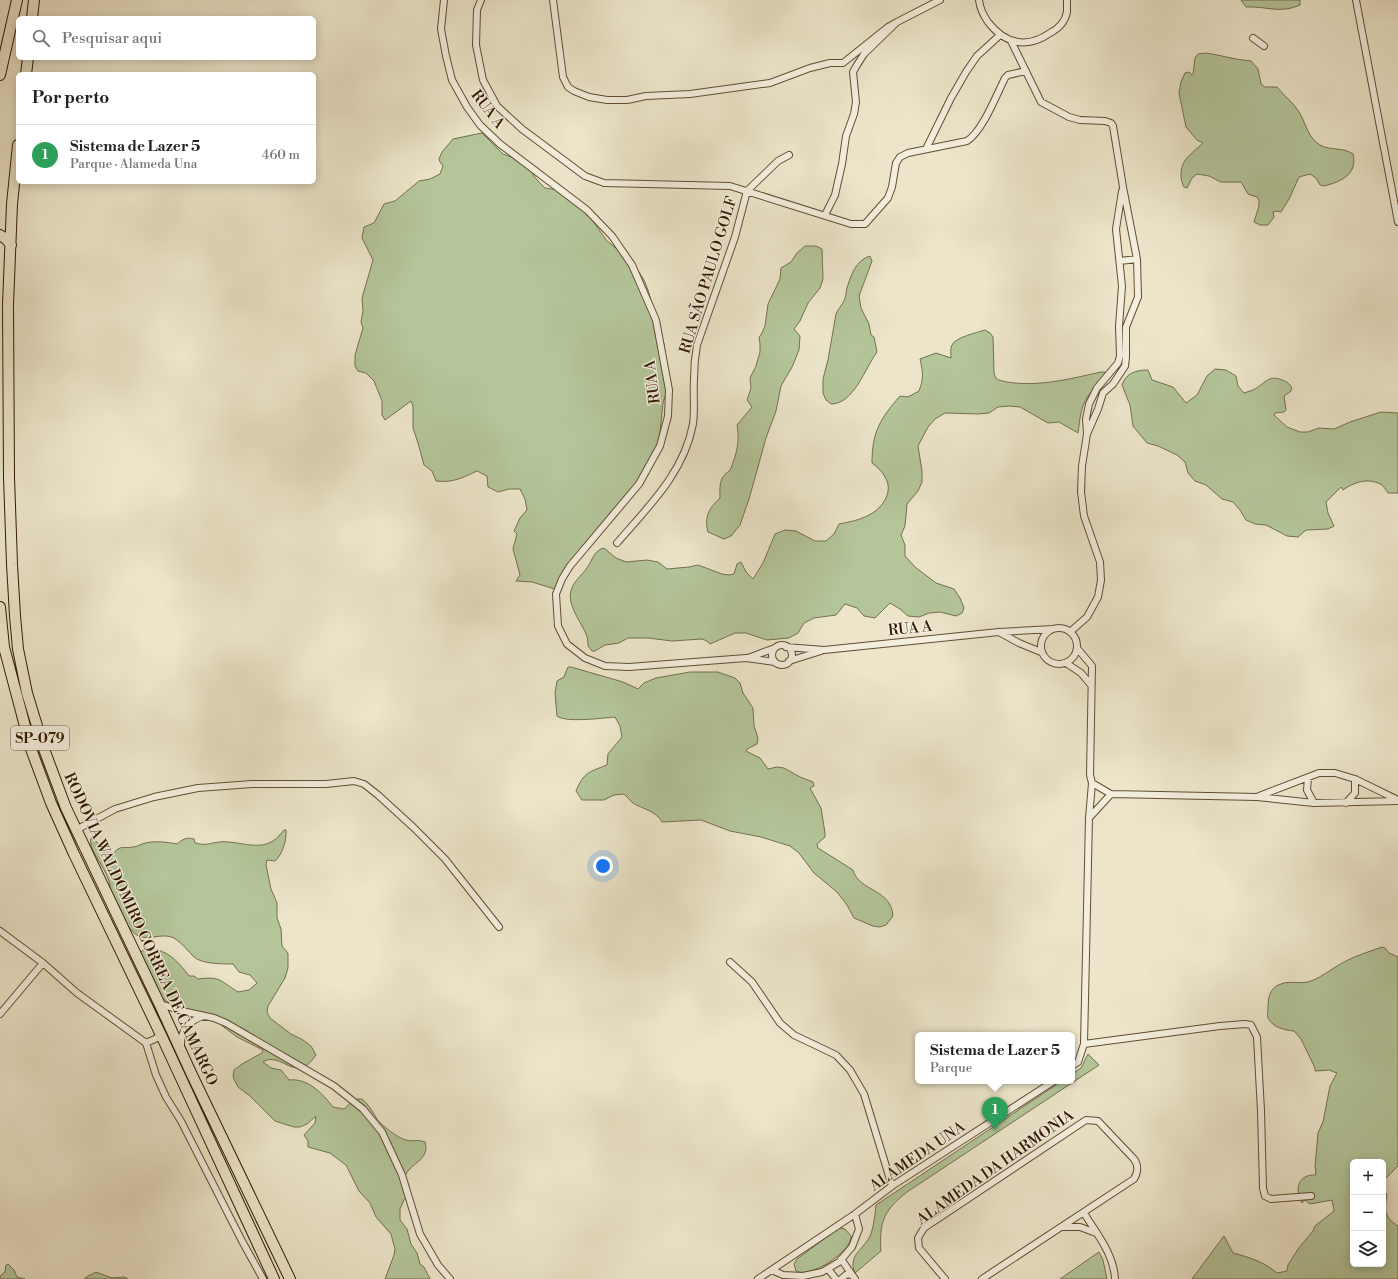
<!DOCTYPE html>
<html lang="pt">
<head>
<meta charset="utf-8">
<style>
  :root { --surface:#fff; --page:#f2f2f2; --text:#222; --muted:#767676; --line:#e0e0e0; --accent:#8f2418 }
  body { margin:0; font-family:"Libre Bodoni",serif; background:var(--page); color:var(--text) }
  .controls { position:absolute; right:12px; bottom:12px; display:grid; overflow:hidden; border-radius:6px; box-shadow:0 2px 10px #0003 }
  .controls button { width:36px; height:36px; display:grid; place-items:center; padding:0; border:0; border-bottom:1px solid var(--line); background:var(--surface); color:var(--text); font:20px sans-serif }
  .you { position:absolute; left:603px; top:866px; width:14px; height:14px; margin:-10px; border:3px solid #fff; border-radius:50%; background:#1a73e8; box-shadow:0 0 0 6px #1a73e833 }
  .badge { display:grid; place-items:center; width:26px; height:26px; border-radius:50%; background:var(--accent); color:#fff; font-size:13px; font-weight:700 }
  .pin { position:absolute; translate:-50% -33px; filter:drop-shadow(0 1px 2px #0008) }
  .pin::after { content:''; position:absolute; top:21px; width:14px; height:12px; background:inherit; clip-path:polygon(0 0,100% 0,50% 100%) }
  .popup { position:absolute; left:915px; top:1032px; width:160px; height:52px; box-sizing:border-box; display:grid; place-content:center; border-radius:6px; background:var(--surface); filter:drop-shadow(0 1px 3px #0005); font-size:13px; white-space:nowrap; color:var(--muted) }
  .popup b { font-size:15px; color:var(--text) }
  .popup::after { content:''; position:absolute; left:50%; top:100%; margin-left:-8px; border:8px solid transparent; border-top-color:var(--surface) }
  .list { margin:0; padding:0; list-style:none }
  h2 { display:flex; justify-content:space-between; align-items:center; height:52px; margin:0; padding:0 16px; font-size:17px }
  h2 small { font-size:13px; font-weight:400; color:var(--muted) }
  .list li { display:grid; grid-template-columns:26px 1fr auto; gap:12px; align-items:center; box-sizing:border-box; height:60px; padding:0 16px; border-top:1px solid var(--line) }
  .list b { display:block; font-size:15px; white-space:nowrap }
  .list p { margin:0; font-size:13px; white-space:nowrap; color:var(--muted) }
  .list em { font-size:13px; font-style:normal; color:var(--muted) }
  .icon { flex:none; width:22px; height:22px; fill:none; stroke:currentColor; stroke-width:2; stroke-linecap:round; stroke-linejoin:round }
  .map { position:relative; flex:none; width:1398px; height:1279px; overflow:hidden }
  .search { position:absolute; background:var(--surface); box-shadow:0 2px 10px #0003; left:16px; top:16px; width:300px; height:44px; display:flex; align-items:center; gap:10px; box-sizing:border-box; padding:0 14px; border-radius:6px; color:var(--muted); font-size:15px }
  .panel { position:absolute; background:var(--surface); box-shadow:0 2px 10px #0003; left:16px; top:72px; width:300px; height:112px; border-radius:6px }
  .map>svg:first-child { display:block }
</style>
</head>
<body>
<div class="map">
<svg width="1398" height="1279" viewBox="0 0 1398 1279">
  <rect width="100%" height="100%" fill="#ece5ca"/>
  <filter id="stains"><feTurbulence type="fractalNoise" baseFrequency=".005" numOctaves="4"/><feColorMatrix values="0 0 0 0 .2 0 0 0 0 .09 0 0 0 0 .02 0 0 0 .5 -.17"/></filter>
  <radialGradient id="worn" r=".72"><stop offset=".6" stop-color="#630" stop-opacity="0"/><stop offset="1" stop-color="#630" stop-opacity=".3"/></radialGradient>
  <path fill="#b4c59a" stroke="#74704d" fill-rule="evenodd" d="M1241,0H1300V5C1279,14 1267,6 1246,7Z
    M1206,53C1221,55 1235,60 1251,61L1258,69L1261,84L1265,87H1277C1284,96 1293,102 1299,112C1305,121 1307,134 1316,142C1326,152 1342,146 1353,154C1358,174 1341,182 1324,186L1320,185L1316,178L1310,174L1299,177L1289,199L1281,212L1276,211L1273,212L1274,217L1268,225H1260L1254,222L1259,206V200L1257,197L1248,194L1241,182H1221L1209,176L1197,174L1192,178L1187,188L1184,187C1180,181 1180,168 1184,162C1188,155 1197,149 1203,143L1197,140L1186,127L1179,93L1181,82L1185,73L1189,72L1192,75L1193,74L1195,58L1198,54Z
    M482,133L503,154L511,157L515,156L530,170L537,180L545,188L558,190L587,213L607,241L632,261L644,280L648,290L664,344L666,393L663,403L660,433L656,451L640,479L602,533L579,553L558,590L532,582L516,581L520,575L513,549L517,534L514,531L520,518L527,510L525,499L520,489H509L498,492L488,487L487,476L477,471C462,478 453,483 436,481L432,471L424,465L418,443L413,428V406L411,401L385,420L382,415V401L374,381L366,373L358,371L355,366V355L363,328L361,322L363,311L362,298L373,260L362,238L364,227L374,223L384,204L395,201L419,181L430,179L440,174L443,166L440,162L439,159L442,152L453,139Z
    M805,246H816L822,249L823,279L820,288L808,303L800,321L794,329L800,336L799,350L792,367L781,386L776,411L766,438L749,499L740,525L731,536L724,539L708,532C704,517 709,508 720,498C720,492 719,482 723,477C725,473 730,472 731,468C737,452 740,441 737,425L752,407L747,400L751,388L750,378L756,366L760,352V344L759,337L761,335L765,326L768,304L780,279L781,268L791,262L797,253Z
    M870,256L872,261L859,296L861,308L869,324L871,335L874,337L877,352C865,368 854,404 831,404L826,400L823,393V379L828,360L836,314C838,309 842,305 844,301C846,297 846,292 847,288C851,275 856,260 870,256Z
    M985,330L990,333L993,337L994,372C994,373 995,377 996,378C998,381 1004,381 1007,382C1040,387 1069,379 1101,372H1105L1108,375C1104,384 1094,388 1088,396C1080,407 1080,421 1078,433L1059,422L1048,423L1020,407L1009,406L998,407L989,413L978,414L945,413L935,419L928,427L918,446L922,471V482L918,491L907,504L905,526L901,535L905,545V556L915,567L936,583L954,589L960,598L964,608L962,613L956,616L940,612L929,613L919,617L908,616L900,609L890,603L875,618L864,616L857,608L845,604L836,615L814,618L804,623L798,633L789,638L767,640L746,633H735L710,644L707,641L702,639L672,641L648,638H628L619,643L605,645L595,651H592L588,646C588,642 588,638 586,634C581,622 567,605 571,591C573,582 581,576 587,568C592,561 594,550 604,548L616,558L626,562L647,560L658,562L667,569L689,567L698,565L722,574L729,575L734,574L737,564L741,562L746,572L753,579L763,563L775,534L785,530L796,531L815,541H826L834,534L839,524C849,522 860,520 869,515C883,508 894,491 885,477C882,471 877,467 872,463C872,432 880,419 900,396L908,397L919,391C924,378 923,372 920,359L936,353L951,358C951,354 950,349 952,345C956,337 976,333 985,330Z
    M1215,369L1226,370L1236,376L1238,386L1244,393C1247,392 1250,391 1253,390C1265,384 1268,374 1282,380C1287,382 1290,383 1292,389L1290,392L1284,396L1286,410L1284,412L1275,413L1274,415L1287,427L1300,432H1308L1319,428L1334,429L1350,422L1381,412L1398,413V493H1388C1386,490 1384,487 1382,485C1369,477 1354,482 1343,490L1341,487L1326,502L1328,513L1334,526L1328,529L1306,530L1298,537L1287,536L1266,525L1255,524L1246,520L1240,510L1233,502L1222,499L1206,485L1195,481L1188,473L1185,462L1177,455L1158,446L1147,443L1133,426L1130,405L1122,385C1126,373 1136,370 1148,370L1152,380L1173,387L1186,403L1197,395L1207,376Z
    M568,667H571L623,682L638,689L644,683L656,678L690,672H718L735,678L740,683L743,693L753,708L754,726L758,738L757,744L747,749L746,751L760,758L768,769L777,767L784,768L800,777L813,782L814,786L810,788L821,808L825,833V837L817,844L818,848L853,870C859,892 891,888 893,916L886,925L880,927L873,926L854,918L847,905L837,892L814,873L799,853L790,846L761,837L730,831L701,820L662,822C656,811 643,809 633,803C630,800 627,797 624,794L614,795L604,800H582L576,791C584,772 589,772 607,765L608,754L622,737L620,726L615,717C603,718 566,723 557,716L555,693L557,681L564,677Z
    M284,830H286C287,840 282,855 275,861L267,860L266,865L271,889L277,903V918L281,929L282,946L288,953V968L285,978L268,1006L267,1012L270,1018L291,1034L303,1040L311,1046L316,1055C296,1086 281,1050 263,1062L271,1068L281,1070L289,1080C308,1078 322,1093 333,1107L344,1109L355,1099H362C370,1106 372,1111 377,1119C381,1125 399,1139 406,1140C413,1142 417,1139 425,1142C430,1159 413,1162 406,1174C404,1178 404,1186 403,1190L408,1197L404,1200L400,1209V1220L407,1229L411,1244L417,1253L420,1264L424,1267L430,1279H385L394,1255L395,1249L391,1234L376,1217L370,1203L359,1191L346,1165L330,1153L308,1147V1141L304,1135L315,1123L316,1116L307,1124L300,1127H294L275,1121L250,1096L238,1087L233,1077L234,1070L242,1064L262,1053L263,1050L237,1037L217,1022L202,1014L169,1003L161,997L140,953L145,948C167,949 177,960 189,976H194L198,979C221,976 220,981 238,992L249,990L257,983L250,975L239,972L233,964C223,964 201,964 194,957C188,951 182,943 174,938C164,933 152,939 141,937C131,935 113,907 110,897C109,894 111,889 110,885C109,880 106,873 103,868C99,860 88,847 91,838L113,854C121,844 123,849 133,847C136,847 139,845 142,844C154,840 165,842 177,844C183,839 186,837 194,839L195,843C207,846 209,843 220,842C236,840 257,851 273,841C277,839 281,833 284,830Z
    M1382,947L1385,948L1389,953L1398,957V1166L1384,1180V1191L1387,1194C1385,1209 1383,1217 1398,1226V1279H1192L1224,1236L1233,1253C1249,1257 1264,1262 1277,1273L1287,1271L1288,1265L1298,1249L1313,1231L1315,1226L1334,1211L1332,1200L1310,1204L1305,1200L1302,1203C1294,1189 1298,1174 1316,1175L1315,1166L1318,1133L1323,1122L1330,1086L1337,1073L1329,1070L1315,1071V1068L1301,1039L1294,1031C1285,1030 1273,1028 1268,1018C1267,1015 1268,1012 1268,1009C1268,998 1269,988 1281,984C1290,980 1300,985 1311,981C1324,976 1335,966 1348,960C1358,955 1371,951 1382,947ZM1353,1162H1383V1264H1353Z
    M1088,1054L1099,1065L907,1192C884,1210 879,1222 881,1251L855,1273C847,1255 865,1249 871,1234C874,1225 875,1214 876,1205L1062,1081H1072V1074L1081,1068Z
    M839,1228L845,1229L851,1236C852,1252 809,1279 796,1271L794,1264L797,1259Z
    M1099,1252L1103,1260L1107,1279H1060Z
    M8,1264L14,1270L17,1277L25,1279H0V1276L5,1272L6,1265Z
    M96,1272L112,1278L125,1277L128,1279H84L88,1276Z"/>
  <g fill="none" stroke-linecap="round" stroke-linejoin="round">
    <defs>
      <path id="street" d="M444,0L441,29L446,56L452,80L467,107L480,125L500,144L587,210L612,236L632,265L656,320L669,390L668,416L660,446L639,484L570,566L562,579L556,594L558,626L567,644L585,658L605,666L629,667L746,658L775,662
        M481,0L477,10L476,45L483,80L497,106L522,129L585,176L604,183L730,186L851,224H865L888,198L892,187L896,163L900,157L908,153L967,141C982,132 996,96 1005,78L1008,75L1026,71
        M553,0L563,77L568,87L574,91L589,97L607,100H627L646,96L690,94L770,83L810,68L830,63H843L888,27L897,22
        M979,0C980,9 983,15 988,22C1005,44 1027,49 1050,33C1058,29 1065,22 1067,12C1067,9 1067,4 1067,0
        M1356,0L1398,222
        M1253,38L1264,46
        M1011,41L1041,102L1069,117L1080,120L1105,121L1111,123L1113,126L1123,187L1137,259L1138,297L1126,327V357L1125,366L1113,384L1103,393L1098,409L1087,434
        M926,149L951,98L966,72L977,56L1000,35
        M825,215L835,195L842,164L846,136L854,114L856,102L853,72L857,65L864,54L897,22L940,0
        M1120,261L1137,259
        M617,543C648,507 684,473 693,424C695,409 693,394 694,379C694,367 695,356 697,345L735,237L747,191L778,161L789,155
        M1041 646a18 18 0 1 1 36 0a18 18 0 1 1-36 0Z
        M999,632L1019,643L1041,652
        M1070,632L1087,617L1098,597L1101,580L1100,562L1084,516L1081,492L1082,466L1087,434L1086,419L1089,404L1097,388L1118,363L1120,356L1119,326L1122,286L1116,229L1122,191
        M772 655a10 10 0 1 1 20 0a10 10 0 1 1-20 0Z
        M786,647L824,650L999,632L1053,629
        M1077,648L1092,666L1090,775L1092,783L1111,794L1257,797L1314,803L1398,801
        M748,658L775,648
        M789,661L821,651
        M1066,663L1081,673L1091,685
        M1308,778L1307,790L1314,803
        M1259,796L1319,773H1335L1355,779L1398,800
        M1346,803L1355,793V779
        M1089,818L1111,794
        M76,830L115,809L154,797L198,788L252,784H326L354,781L364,784L378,795L413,827L445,859L499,927
        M0,931L43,963L77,993L146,1043L156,1075L166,1097L181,1121L242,1241L263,1279
        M730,962L752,982L780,1023L794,1035L836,1055L850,1070L864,1094L892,1186
        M160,1004L182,1011L214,1018L226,1023L334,1086L363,1109L382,1132L402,1175L420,1234L438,1265L450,1279
        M0,1014L43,963
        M146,1043L155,1039L161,1035
        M1084,1044L1220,1026L1245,1024L1251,1025L1257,1037L1261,1111L1263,1188L1265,1196L1271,1199L1311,1196
        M181,1047C180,1031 189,1020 204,1016
        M1072,1066L1078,1062L1084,1044L1089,818L1092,783
        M1084,1213C1096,1233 1114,1254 1115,1279
        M1063,1227H1080L1096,1233
        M841,1259L855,1279
        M828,1269L836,1279
        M772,1270L783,1275L803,1276L822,1272L839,1262L852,1247L859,1229L855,1214
        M758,1279L855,1214L892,1186L1054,1081
        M841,1279L847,1274L852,1275
        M945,1279L919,1248L918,1238L924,1228L1086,1120L1098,1121L1134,1159C1139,1166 1138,1172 1134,1179L982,1279"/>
      <path id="primary" d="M32,18L34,0
        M26,74L28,58
        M0,75L17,0
        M18,145L12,204L8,305L9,477L12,564L15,616L18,649L27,693L44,749L66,808L159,1003L192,1075L290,1279
        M0,235L6,239L11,245
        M0,607L4,647L17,696L31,749L51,803L74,854L161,1035L274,1279"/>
    </defs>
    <use href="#street" stroke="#614d32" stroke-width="8"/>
    <use href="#primary" stroke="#331a00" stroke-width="12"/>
    <use href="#street" stroke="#f3eedd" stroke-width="6"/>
    <use href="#primary" stroke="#ece5ca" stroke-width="10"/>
  </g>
  <g text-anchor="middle" stroke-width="3" stroke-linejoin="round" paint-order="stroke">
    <rect fill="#f3eedd" stroke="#6d5a42" stroke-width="1" x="11" y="726" width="58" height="24" rx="3"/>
    <g font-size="14" font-weight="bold" fill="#331a00">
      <text x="40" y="743">SP-079</text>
    </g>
    <g font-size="15" fill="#331a00" stroke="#f3eedd">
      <text transform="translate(488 109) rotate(52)" y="5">RUA A</text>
      <text transform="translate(708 275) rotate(-73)" y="5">RUA SÃO PAULO GOLF</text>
      <text transform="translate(652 382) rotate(-97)" y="5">RUA A</text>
      <text transform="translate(910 628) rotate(-6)" y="5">RUA A</text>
      <text transform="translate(141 929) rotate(65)" y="5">RODOVIA WALDOMIRO CORREA DE CAMARGO</text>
      <text transform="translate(917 1156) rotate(-34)" y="5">ALAMEDA UNA</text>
      <text transform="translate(995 1167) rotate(-35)" y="5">ALAMEDA DA HARMONIA</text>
    </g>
  </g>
  <rect width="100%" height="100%" filter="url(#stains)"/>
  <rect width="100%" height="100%" fill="url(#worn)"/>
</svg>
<div class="controls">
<button>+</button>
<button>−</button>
<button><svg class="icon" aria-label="layers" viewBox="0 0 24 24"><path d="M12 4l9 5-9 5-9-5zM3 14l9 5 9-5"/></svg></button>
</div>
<div class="you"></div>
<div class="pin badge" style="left:995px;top:1130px;background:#2e9e5b">1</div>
<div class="popup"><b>Sistema de Lazer 5</b>Parque</div>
<div class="search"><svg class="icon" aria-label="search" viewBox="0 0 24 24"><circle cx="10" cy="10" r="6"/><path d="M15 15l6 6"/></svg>Pesquisar aqui</div>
<section class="panel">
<h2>Por perto<small></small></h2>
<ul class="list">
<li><span class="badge" style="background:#2e9e5b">1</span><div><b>Sistema de Lazer 5</b><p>Parque · Alameda Una</p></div><em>460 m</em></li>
</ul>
</section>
</div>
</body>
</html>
